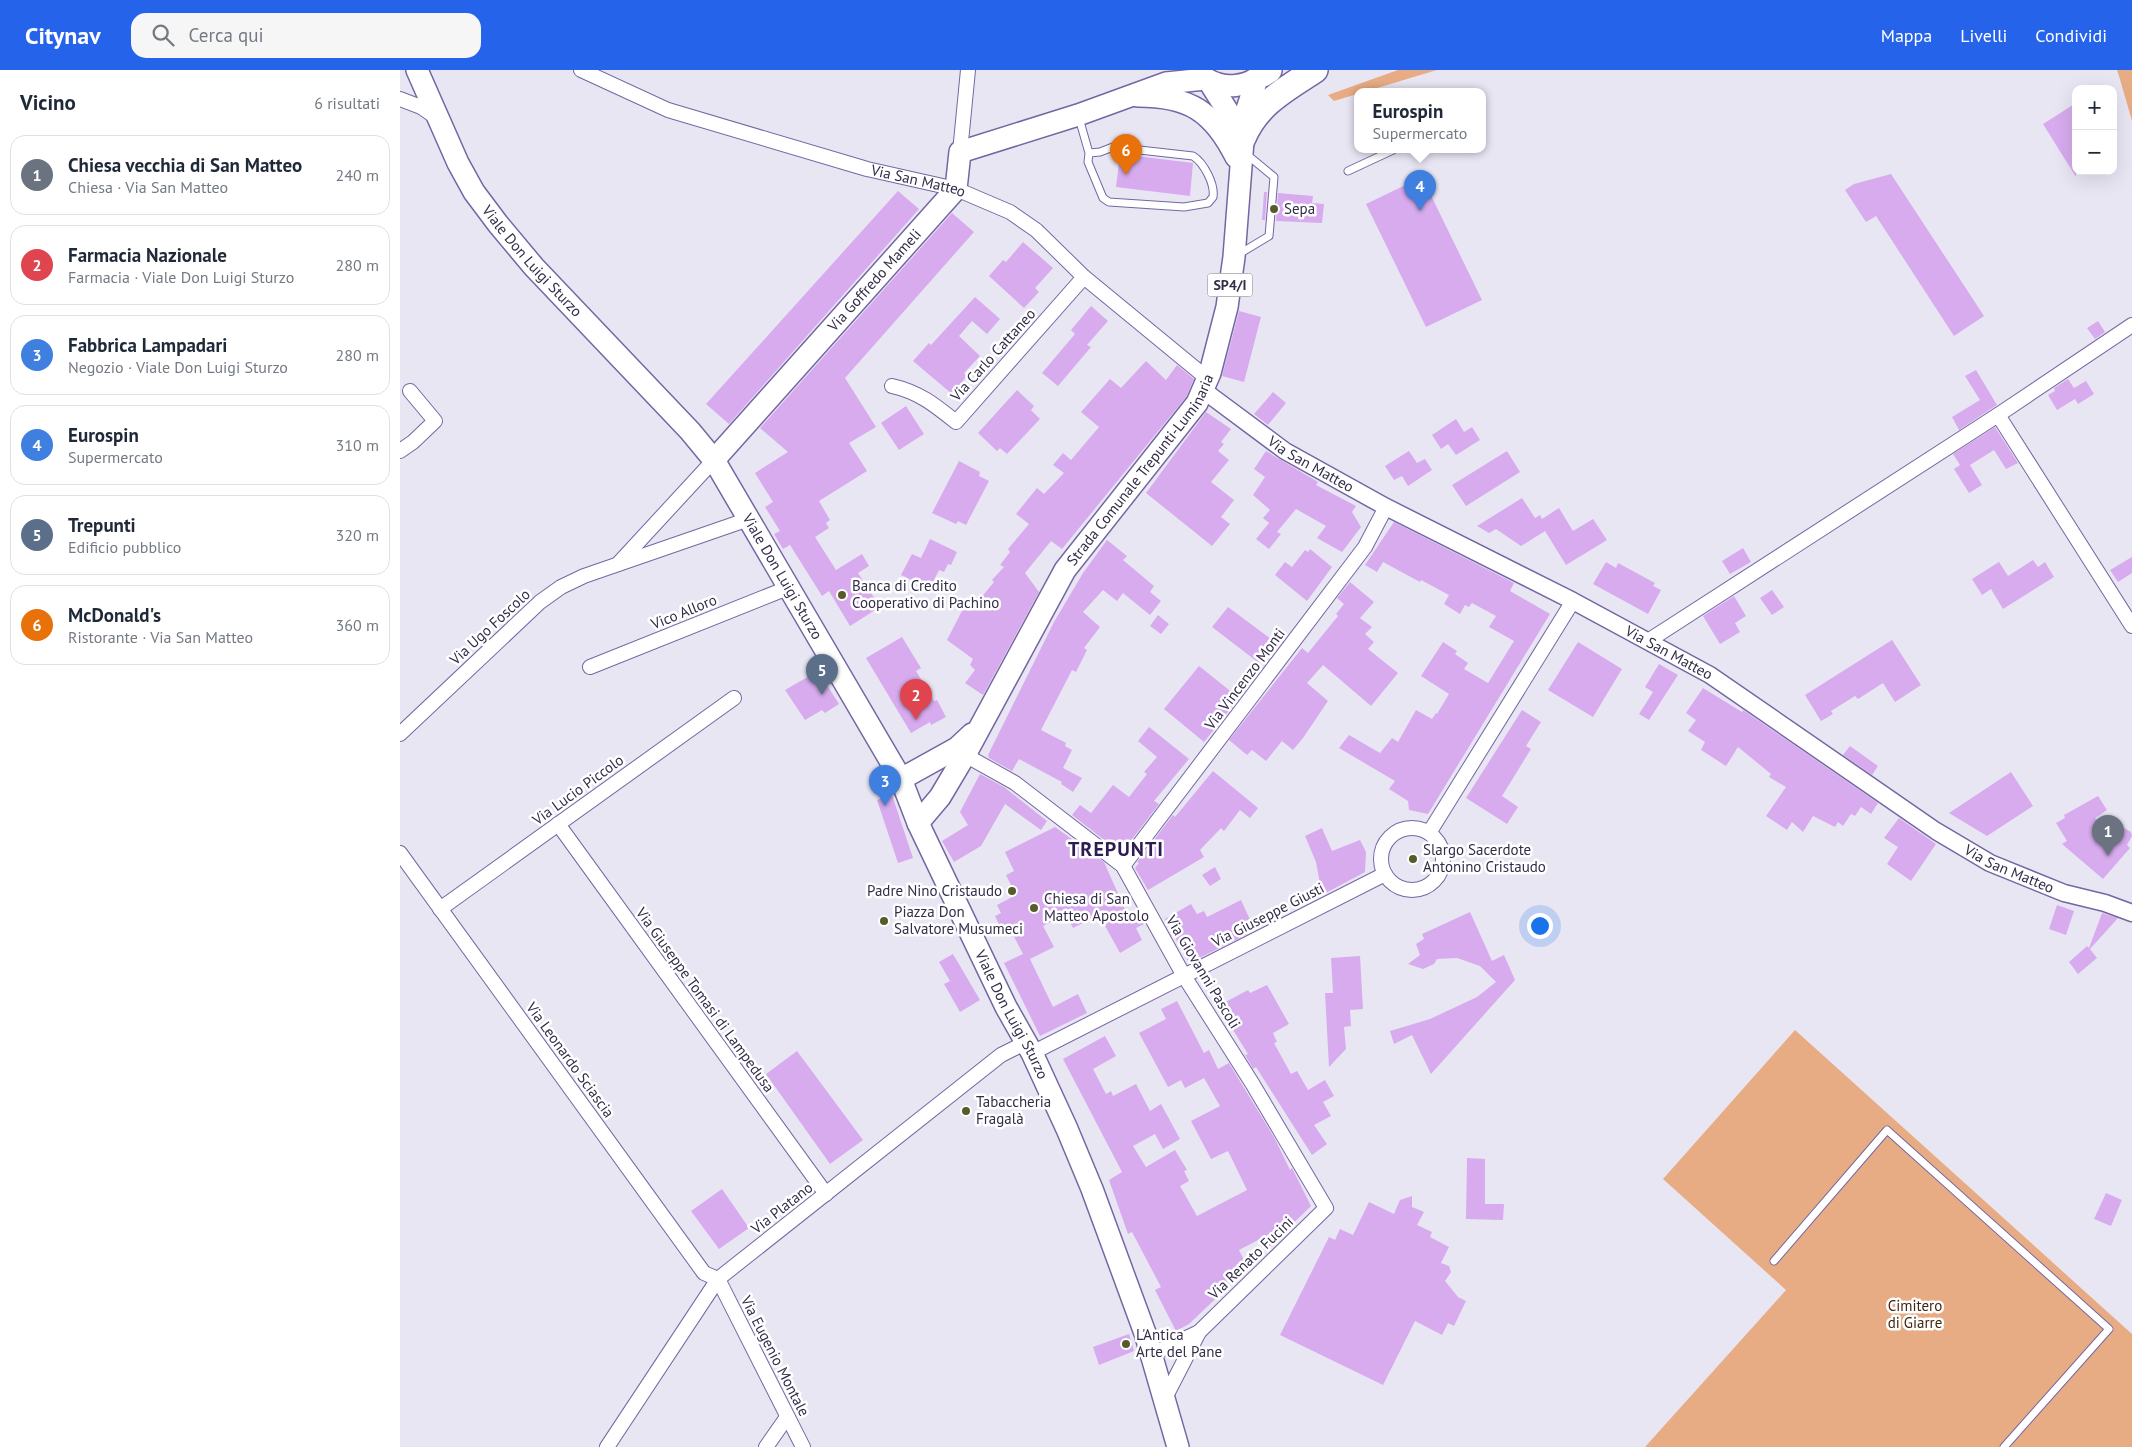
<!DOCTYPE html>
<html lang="it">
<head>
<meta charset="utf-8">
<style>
  :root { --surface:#fff; --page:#f6f6f7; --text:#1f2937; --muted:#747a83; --line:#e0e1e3; --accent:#2563eb }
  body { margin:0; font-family:"PT Sans",sans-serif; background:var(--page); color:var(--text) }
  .controls { position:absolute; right:15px; top:15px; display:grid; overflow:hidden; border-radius:10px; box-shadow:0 5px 20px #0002 }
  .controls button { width:45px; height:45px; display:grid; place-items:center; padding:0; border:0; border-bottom:1px solid var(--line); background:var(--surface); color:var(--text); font:25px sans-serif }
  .you { position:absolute; left:1139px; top:855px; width:18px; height:18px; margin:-12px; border:4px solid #fff; border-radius:50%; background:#1a73e8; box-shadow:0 0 0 8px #1a73e833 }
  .badge { display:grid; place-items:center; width:32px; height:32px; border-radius:50%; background:var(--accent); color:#fff; font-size:16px; font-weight:700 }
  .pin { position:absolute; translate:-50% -41px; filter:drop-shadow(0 1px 2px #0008) }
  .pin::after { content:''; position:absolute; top:26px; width:18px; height:15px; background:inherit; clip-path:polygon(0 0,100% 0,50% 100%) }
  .popup { position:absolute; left:954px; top:18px; width:132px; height:65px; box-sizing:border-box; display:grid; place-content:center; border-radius:10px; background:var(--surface); filter:drop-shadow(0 1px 4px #0005); font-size:16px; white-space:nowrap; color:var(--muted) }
  .popup b { font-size:19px; color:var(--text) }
  .popup::after { content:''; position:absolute; left:50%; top:100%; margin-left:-10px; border:10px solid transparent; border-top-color:var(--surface) }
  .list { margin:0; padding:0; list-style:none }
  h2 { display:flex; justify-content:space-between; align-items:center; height:65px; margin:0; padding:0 20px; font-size:21px }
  h2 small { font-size:16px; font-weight:400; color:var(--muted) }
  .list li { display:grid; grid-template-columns:32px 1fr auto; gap:15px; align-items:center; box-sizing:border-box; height:80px; margin:0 10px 10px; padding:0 10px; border:1px solid var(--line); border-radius:15px }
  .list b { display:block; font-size:19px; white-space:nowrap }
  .list p { margin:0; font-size:16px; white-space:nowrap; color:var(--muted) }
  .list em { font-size:16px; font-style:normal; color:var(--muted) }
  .icon { flex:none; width:28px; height:28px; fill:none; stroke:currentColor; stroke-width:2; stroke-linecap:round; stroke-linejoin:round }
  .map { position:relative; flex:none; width:1732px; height:1377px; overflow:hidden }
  header { display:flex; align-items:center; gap:30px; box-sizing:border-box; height:70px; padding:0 25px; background:var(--accent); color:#fff }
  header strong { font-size:24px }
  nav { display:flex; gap:28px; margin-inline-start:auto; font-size:18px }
  .search { width:350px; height:45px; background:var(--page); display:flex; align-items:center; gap:12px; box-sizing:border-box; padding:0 18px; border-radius:15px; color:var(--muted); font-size:19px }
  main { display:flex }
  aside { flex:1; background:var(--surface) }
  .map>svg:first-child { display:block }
</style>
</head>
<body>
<header>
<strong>Citynav</strong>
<div class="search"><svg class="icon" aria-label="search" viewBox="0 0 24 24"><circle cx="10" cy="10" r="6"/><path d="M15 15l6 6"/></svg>Cerca qui</div>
<nav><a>Mappa</a><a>Livelli</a><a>Condividi</a></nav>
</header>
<main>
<aside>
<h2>Vicino<small>6 risultati</small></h2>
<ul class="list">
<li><span class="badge" style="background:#6b7280">1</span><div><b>Chiesa vecchia di San Matteo</b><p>Chiesa · Via San Matteo</p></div><em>240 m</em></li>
<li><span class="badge" style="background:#e0444e">2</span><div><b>Farmacia Nazionale</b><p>Farmacia · Viale Don Luigi Sturzo</p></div><em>280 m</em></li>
<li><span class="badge" style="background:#3f7fe0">3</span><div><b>Fabbrica Lampadari</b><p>Negozio · Viale Don Luigi Sturzo</p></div><em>280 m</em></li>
<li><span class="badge" style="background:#3f7fe0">4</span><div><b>Eurospin</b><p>Supermercato</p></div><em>310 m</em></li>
<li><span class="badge" style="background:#5c6f8a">5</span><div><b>Trepunti</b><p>Edificio pubblico</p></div><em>320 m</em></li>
<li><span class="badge" style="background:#e8710a">6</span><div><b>McDonald's</b><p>Ristorante · Via San Matteo</p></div><em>360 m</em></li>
</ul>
</aside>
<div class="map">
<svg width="1732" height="1377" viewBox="0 0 1732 1377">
  <rect width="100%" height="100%" fill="#e9e6f4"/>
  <path fill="#e8ac84" d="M998,0H1037L934,31L928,25Z
    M1717,0H1732V51L1719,6Z
    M1395,960L1732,1264V1377H1245L1386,1220L1263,1109Z"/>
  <path fill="#d7abee" d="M1676,33V107L1643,54Z
    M720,84L793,93L790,126L716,117Z
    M1491,104L1584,246L1554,266L1476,146L1466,152L1445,120L1454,114Z
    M1022,107L1082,230L1026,257L966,134Z
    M498,121L519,139L329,354L306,334Z
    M864,122H867L865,150H862Z
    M878,123L913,126L912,133L924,134L922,153L876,151Z
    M552,143L574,162L445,308L476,357L449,373L467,401L419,431L430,450L426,453L429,458L415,467L436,500L462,484L469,496L458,503L480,537L450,556L429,521L422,526L390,475L383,479L374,464L380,461L365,437L373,432L355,403L388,382L360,358Z
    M623,172L653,198L635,218L639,222L624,238L589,206L603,190L606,192Z
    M575,227L600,249L587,264L572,251L559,266L580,286L564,303L567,306L552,324L513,291L529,273L531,275Z
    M691,236L708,251L687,275L691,277L658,316L642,303L675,264L671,260Z
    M839,241L861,247L844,312L822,306Z
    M1698,251L1705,262L1695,269L1687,258Z
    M746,291L766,310L777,295L794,309L786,327L662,479L651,471L625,503L639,522L583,625L565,613L575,600L570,595L573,589L547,570L564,537L570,541L594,512L592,510L604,497L600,495L610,482L608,479L629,454L616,444L637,418L644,424L664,403L653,395L663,383L671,390L699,357L681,342L710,309L721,318Z
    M1576,300L1597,335L1559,360L1552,347L1580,330L1565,306Z
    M1668,309L1674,318L1686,311L1694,324L1678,334L1675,329L1657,340L1648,325L1655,321L1654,318Z
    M617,320L634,336L631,340L640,349L607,384L600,378L597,381L578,363Z
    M873,322L886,333L868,355L854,344Z
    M506,336L524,364L499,380L481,353Z
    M806,342L831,359L821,372L824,374L818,381L829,390L811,412L834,430L821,447L830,454L812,476L746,423Z
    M1056,349L1064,362L1072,357L1080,370L1056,385L1048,374L1041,379L1032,365Z
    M1595,357L1618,393L1606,399L1594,380L1570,395L1582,415L1569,423L1554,399L1560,395L1553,384Z
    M866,381L918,412L916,415L956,436L952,442L961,457L942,482L917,468L926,456L896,439L877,462L881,464L869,479L856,469L869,453L863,448L870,440L853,425L865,407L854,399Z
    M1009,381L1017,393L1025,389L1032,400L1008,416L1002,406L994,410L985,396Z
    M1107,381L1120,402L1066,436L1052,415Z
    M559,391L580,402L579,406L589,411L566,455L558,451L556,454L532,443Z
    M1122,428L1135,448L1140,445L1142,449L1159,438L1173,461L1193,449L1207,470L1166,495L1145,461L1121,476L1096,459L1089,463L1077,456Z
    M994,452L1114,513L1110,521L1150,544L1028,744L1009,740L1008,731L989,719L995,711L939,678L949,665L980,683L992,668L998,672L1016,640L1032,649L1036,643L1037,644L1049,624L1021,606L1043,572L1057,581L1055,584L1068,593L1064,599L1088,613L1114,571L1089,557L1096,546L1072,533L1069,537L1065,535L1060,544L1044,534L1049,525L1021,510L1020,512L983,492L977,502L965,495Z
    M530,469L557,482L551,495L548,494L544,502L539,500L533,512L529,510L526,517L501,505L512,484L521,488Z
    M707,470L727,486L723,490L754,516L750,522L761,531L750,545L723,523L717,531L703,520L683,542L700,557L684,578L687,580L676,602L672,600L641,660L666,673L665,676L672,680L663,698L682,708L673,722L661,714L662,712L619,689L612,701L589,688L588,685L654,552L683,503Z
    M1343,478L1351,492L1330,504L1322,491Z
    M910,479L932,497L907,531L875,505L885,492L892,497L905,480L908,482Z
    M1732,487V503L1718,512L1710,500Z
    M1633,490L1638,497L1645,492L1654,507L1603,539L1591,519L1582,525L1572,509L1599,492L1608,506Z
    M1206,492L1216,498L1218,493L1255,513L1253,516L1261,520L1248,544L1193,514Z
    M950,512L974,532L960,548L972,557L965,564L974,572L968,579L998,603L971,636L923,595L907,613L928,631L903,668L893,680L882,671L866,691L852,680L847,685L829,670L902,578L908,583L938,546L936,544L944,534L937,528Z
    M1372,520L1384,537L1372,545L1360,528Z
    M1334,526L1346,546L1335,553L1340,562L1320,574L1303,546Z
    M828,537L875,572L859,593L812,557Z
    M758,545L769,554L761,564L750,556Z
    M502,567L521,598L516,601L534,631L537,630L546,647L531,655L530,652L511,663L466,588Z
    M1492,570L1521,615L1495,632L1483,613L1458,629L1455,626L1431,641L1433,644L1421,651L1405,625Z
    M1178,572L1222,599L1193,647L1148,620Z
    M1259,594L1278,605L1249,650L1239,644L1253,622L1245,617Z
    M799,596L839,628L804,672L764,639Z
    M418,601L439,634L425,643L422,640L405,650L385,620Z
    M1303,618L1342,642L1343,640L1478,733L1471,744L1461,737L1455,746L1451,744L1443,756L1438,752L1435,757L1413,746L1403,762L1392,752L1387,760L1366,746L1386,717L1369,707L1371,704L1338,677L1326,696L1301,680L1305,672L1288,661L1296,650L1286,643Z
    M1122,640L1141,652L1126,676L1131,679L1102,726L1118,737L1107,754L1066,728Z
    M749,657L789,689L754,731L759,734L723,781L718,777L716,779L672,745L680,735L691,743L713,715L729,727L747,704L744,702L757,687L738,671Z
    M1450,676L1478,696L1472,705L1443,685Z
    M813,701L858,738L850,748L840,740L824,761L821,758L800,780L804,787L748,820L735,798L739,793L737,792L773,745L775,747Z
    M1611,702L1633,736L1587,766L1549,743Z
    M580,704L604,717L647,751L641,760L605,734L581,776L554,792L542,771L568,755L560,742Z
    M492,725L513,788L498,793L477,730Z
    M1698,726L1707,740L1695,748L1713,765L1724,758L1731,762L1732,766L1727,775L1730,778L1703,809L1662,774L1667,771L1656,753L1665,748L1664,745Z
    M1499,748L1536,774L1511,811L1487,794L1498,777L1484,768Z
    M655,757L704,792L728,846L737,841L744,854L736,858L742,870L720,883L699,845L673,858L666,844L643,856L654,877L630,889L653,937L678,924L687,943L640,966L604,893L623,884L609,857L602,861L595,846L601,843L597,835L616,825L606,805L614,801L605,782Z
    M922,758L932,781L960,770L966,782L965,802L922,825L916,792L905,766Z
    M815,797L821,809L810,816L802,805Z
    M841,830L852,854L844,858L848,864L789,893L765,849L791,834L797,844L804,841L807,847Z
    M1657,835L1674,841L1666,865L1649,859Z
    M1070,842L1092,891L1104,885L1115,910L1031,1004L1012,965L994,974L990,961L1030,949L1077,927L1096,912L1080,896L1057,888L1037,889L1034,894L1023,899L1008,894L1020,885L1016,874L1024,869L1022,864Z
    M1702,843L1718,848L1690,879L1697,888L1678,904L1669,892L1687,876L1689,878Z
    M553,884L580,930L560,942L544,914L550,911L539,892Z
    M960,886L963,939L950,940L951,956L944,957L946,979L929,997L925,923H933L931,888Z
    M867,915L889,954L873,963L877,972L874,973L891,1004L897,1001L908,1020L925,1010L934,1026L923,1032L931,1046L914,1055L927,1074L912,1085L856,997L853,999L845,985L848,984L818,936L848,920L850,923Z
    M777,931L804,983L809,980L818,999L829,993L875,1069L890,1100L892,1098L911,1136L869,1177L864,1167L839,1180L847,1196L825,1208L829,1216L789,1254L776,1261L755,1220L761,1217L732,1162L728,1164L709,1110L722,1102L663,989L705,966L716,986L693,999L706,1024L711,1021L713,1026L736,1014L750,1041L761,1034L780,1069L763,1079L755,1064L733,1076L746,1097L775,1080L787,1100L784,1101L789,1111L780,1116L797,1146L847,1120L828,1081L811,1089L791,1051L820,1036L804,1008L785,1018L781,1010L768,1017L739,963L766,949L761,939Z
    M397,981L463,1070L430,1094L366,1004Z
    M1067,1088L1085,1089V1134H1104L1103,1150L1066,1149Z
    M322,1119L349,1158L319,1179L291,1141Z
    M1706,1123L1722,1130L1711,1156L1694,1149Z
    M1012,1126V1137L1024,1142L1017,1155L1032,1162L1030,1167L1049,1177L1041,1193L1049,1196L1051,1202L1045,1211L1058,1227L1066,1231L1054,1256L1048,1253L1042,1265L1015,1251L983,1315L880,1265L929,1167L935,1170L940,1159L953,1165L969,1132L994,1144L1000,1130Z
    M729,1264L734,1281L699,1295L693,1277Z"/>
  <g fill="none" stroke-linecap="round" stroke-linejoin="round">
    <defs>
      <path id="service" d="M679,48L689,83L688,92L703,128L709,132L784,137L808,133L813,127C815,114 804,93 793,86L713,77L700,82L689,83
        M948,101L993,80
        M839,184L869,166L874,107L845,83
        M1374,1191L1487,1060L1709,1259L1604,1377"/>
      <g id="minor">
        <path id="s1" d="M181,0L268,40L467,99L556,119L610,142L636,160L684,207L808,309"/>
        <path d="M0,29L21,37L37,48"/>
        <path d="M560,82L568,0"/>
        <path d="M492,316C519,322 535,335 556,352L684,207"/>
        <path d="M1598,345L1732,556"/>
        <path d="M0,381L13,372L35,351L10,321"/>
        <path d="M218,494L314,390"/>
        <path d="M1248,571L1598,345L1732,255"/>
        <path d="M190,597L390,517"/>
        <path d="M0,664L140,532L161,517L184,506L349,449"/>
        <path d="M565,685L615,713L723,796L784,906L852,1013L926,1138L799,1262L752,1284"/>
        <path d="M158,754L426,1124"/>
        <circle cx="1012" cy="789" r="31"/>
        <path d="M1029,763L1173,531"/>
        <path d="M0,783L304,1203L318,1209L403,1377"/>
        <path d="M723,796L965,477L986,437"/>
        <path d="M40,839L334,628"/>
        <path d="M632,983L985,804"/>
        <path d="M764,1330L799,1262"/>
        <path d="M207,1377L318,1209L601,985L625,973"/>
        <path d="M366,1377L387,1347"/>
      </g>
      <g id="tertiary">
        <path id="s2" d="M803,320L885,381L986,437L1173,531L1310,605L1536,761L1590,793L1664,823L1705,833L1732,843"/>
      </g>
      <g id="primary">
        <path id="s3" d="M17,0L58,93L74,122L98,154L134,197L290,361L314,390L501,709L518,753L606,937L632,983L667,1059L692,1119L745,1263L778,1377"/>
        <path d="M805,8C824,20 848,18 864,2"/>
        <path d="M808,10L827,40L835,74"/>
        <path d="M738,26C789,26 813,41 836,87"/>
        <path id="s4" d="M314,390L556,119L560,82L678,45L766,13L805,9"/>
        <path d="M501,709L557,678L572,664"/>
        <path id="s5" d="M518,753L540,727L565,685L665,500L797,333L810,303L827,237L834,187L845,45L857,9"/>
      </g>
      <path id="motorway" d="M863,4L869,0
        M843,68C857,34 886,19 915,0"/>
    </defs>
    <use href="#service" stroke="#7566a3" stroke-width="9"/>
    <use href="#minor" stroke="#7566a3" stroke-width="16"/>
    <use href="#tertiary" stroke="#7566a3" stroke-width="19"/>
    <use href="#primary" stroke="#7566a3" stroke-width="24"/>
    <use href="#motorway" stroke="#7566a3" stroke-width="28"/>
    <use href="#service" stroke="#fff" stroke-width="7"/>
    <use href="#minor" stroke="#fff" stroke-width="14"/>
    <use href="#tertiary" stroke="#fff" stroke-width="16"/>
    <use href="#primary" stroke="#fff" stroke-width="21"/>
    <use href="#motorway" stroke="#fff" stroke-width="25"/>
  </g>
  <g fill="#565b29" stroke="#fff" stroke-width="2">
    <circle cx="874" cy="139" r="5"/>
    <circle cx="442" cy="525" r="5"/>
    <circle cx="1013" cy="789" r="5"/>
    <circle cx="612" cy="821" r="5"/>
    <circle cx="634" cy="838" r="5"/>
    <circle cx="484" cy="851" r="5"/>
    <circle cx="566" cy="1041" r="5"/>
    <circle cx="726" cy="1274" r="5"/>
  </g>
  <g text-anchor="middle" stroke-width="5" stroke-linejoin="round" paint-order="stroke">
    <rect fill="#fff" stroke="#706c7f" stroke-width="1" x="807.5" y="203.5" width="45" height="23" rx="4"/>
    <g font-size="14" font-weight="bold" fill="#332d48">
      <text x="830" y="220">SP4/I</text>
    </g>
    <g font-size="15" fill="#332d48" stroke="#fff">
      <text dy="5" stroke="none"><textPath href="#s1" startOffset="356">Via San Matteo</textPath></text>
      <text dy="5" stroke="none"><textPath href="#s3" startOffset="225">Viale Don Luigi Sturzo</textPath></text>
      <text dy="5" stroke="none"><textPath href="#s4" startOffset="241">Via Goffredo Mameli</textPath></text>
      <text transform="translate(593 285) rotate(-48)" y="5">Via Carlo Cattaneo</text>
      <text dy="5" stroke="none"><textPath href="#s2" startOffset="131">Via San Matteo</textPath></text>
      <text dy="5" stroke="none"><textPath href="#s5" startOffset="419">Strada Comunale Trepunti-Luminaria</textPath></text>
      <text dy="5" stroke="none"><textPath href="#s3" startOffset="630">Viale Don Luigi Sturzo</textPath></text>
      <text transform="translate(284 542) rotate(-22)" y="5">Vico Alloro</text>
      <text transform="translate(90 557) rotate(-43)" y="5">Via Ugo Foscolo</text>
      <text dy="5" stroke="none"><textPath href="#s2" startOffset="536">Via San Matteo</textPath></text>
      <text transform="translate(845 609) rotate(-53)" y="5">Via Vincenzo Monti</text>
      <text transform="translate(178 720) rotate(-36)" y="5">Via Lucio Piccolo</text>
      <text dy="5" stroke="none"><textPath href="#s2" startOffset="940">Via San Matteo</textPath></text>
      <text transform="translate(868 845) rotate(-27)" y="5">Via Giuseppe Giusti</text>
      <text transform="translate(803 902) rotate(59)" y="5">Via Giovanni Pascoli</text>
      <text transform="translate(305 930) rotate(54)" y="5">Via Giuseppe Tomasi di Lampedusa</text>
      <text dy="5" stroke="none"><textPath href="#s3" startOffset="1125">Viale Don Luigi Sturzo</textPath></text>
      <text transform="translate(170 990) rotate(54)" y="5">Via Leonardo Sciascia</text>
      <text transform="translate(382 1138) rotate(-38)" y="5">Via Platano</text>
      <text transform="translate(851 1188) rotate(-44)" y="5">Via Renato Fucini</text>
      <text transform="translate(375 1286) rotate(63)" y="5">Via Eugenio Montale</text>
    </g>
    <g font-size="15" fill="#332d48" stroke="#fff" text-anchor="start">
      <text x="884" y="144">Sepa</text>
      <text x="452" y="521">Banca di Credito<tspan x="452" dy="17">Cooperativo di Pachino</tspan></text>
      <text x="1023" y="785">Slargo Sacerdote<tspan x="1023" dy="17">Antonino Cristaudo</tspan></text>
      <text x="602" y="826" text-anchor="end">Padre Nino Cristaudo</text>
      <text x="644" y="834">Chiesa di San<tspan x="644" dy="17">Matteo Apostolo</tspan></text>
      <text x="494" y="847">Piazza Don<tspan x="494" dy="17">Salvatore Musumeci</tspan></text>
      <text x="576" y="1037">Tabaccheria<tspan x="576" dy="17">Fragalà</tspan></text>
      <text x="736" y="1270">L'Antica<tspan x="736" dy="17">Arte del Pane</tspan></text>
    </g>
    <g font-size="15" fill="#432612" stroke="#fff">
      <text x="1515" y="1241">Cimitero<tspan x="1515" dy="17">di Giarre</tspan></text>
    </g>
    <g font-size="20" font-weight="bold" letter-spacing="1" fill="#2d1c52" stroke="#fff">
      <text x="716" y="786">TREPUNTI</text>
    </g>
  </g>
</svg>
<div class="controls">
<button>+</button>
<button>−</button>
</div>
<div class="you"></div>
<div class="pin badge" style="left:1708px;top:786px;background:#6b7280">1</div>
<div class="pin badge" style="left:516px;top:650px;background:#e0444e">2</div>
<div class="pin badge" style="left:485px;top:736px;background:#3f7fe0">3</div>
<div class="pin badge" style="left:1020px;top:141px;background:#3f7fe0">4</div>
<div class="popup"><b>Eurospin</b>Supermercato</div>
<div class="pin badge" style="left:422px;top:625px;background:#5c6f8a">5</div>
<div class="pin badge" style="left:726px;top:105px;background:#e8710a">6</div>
</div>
</main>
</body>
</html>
